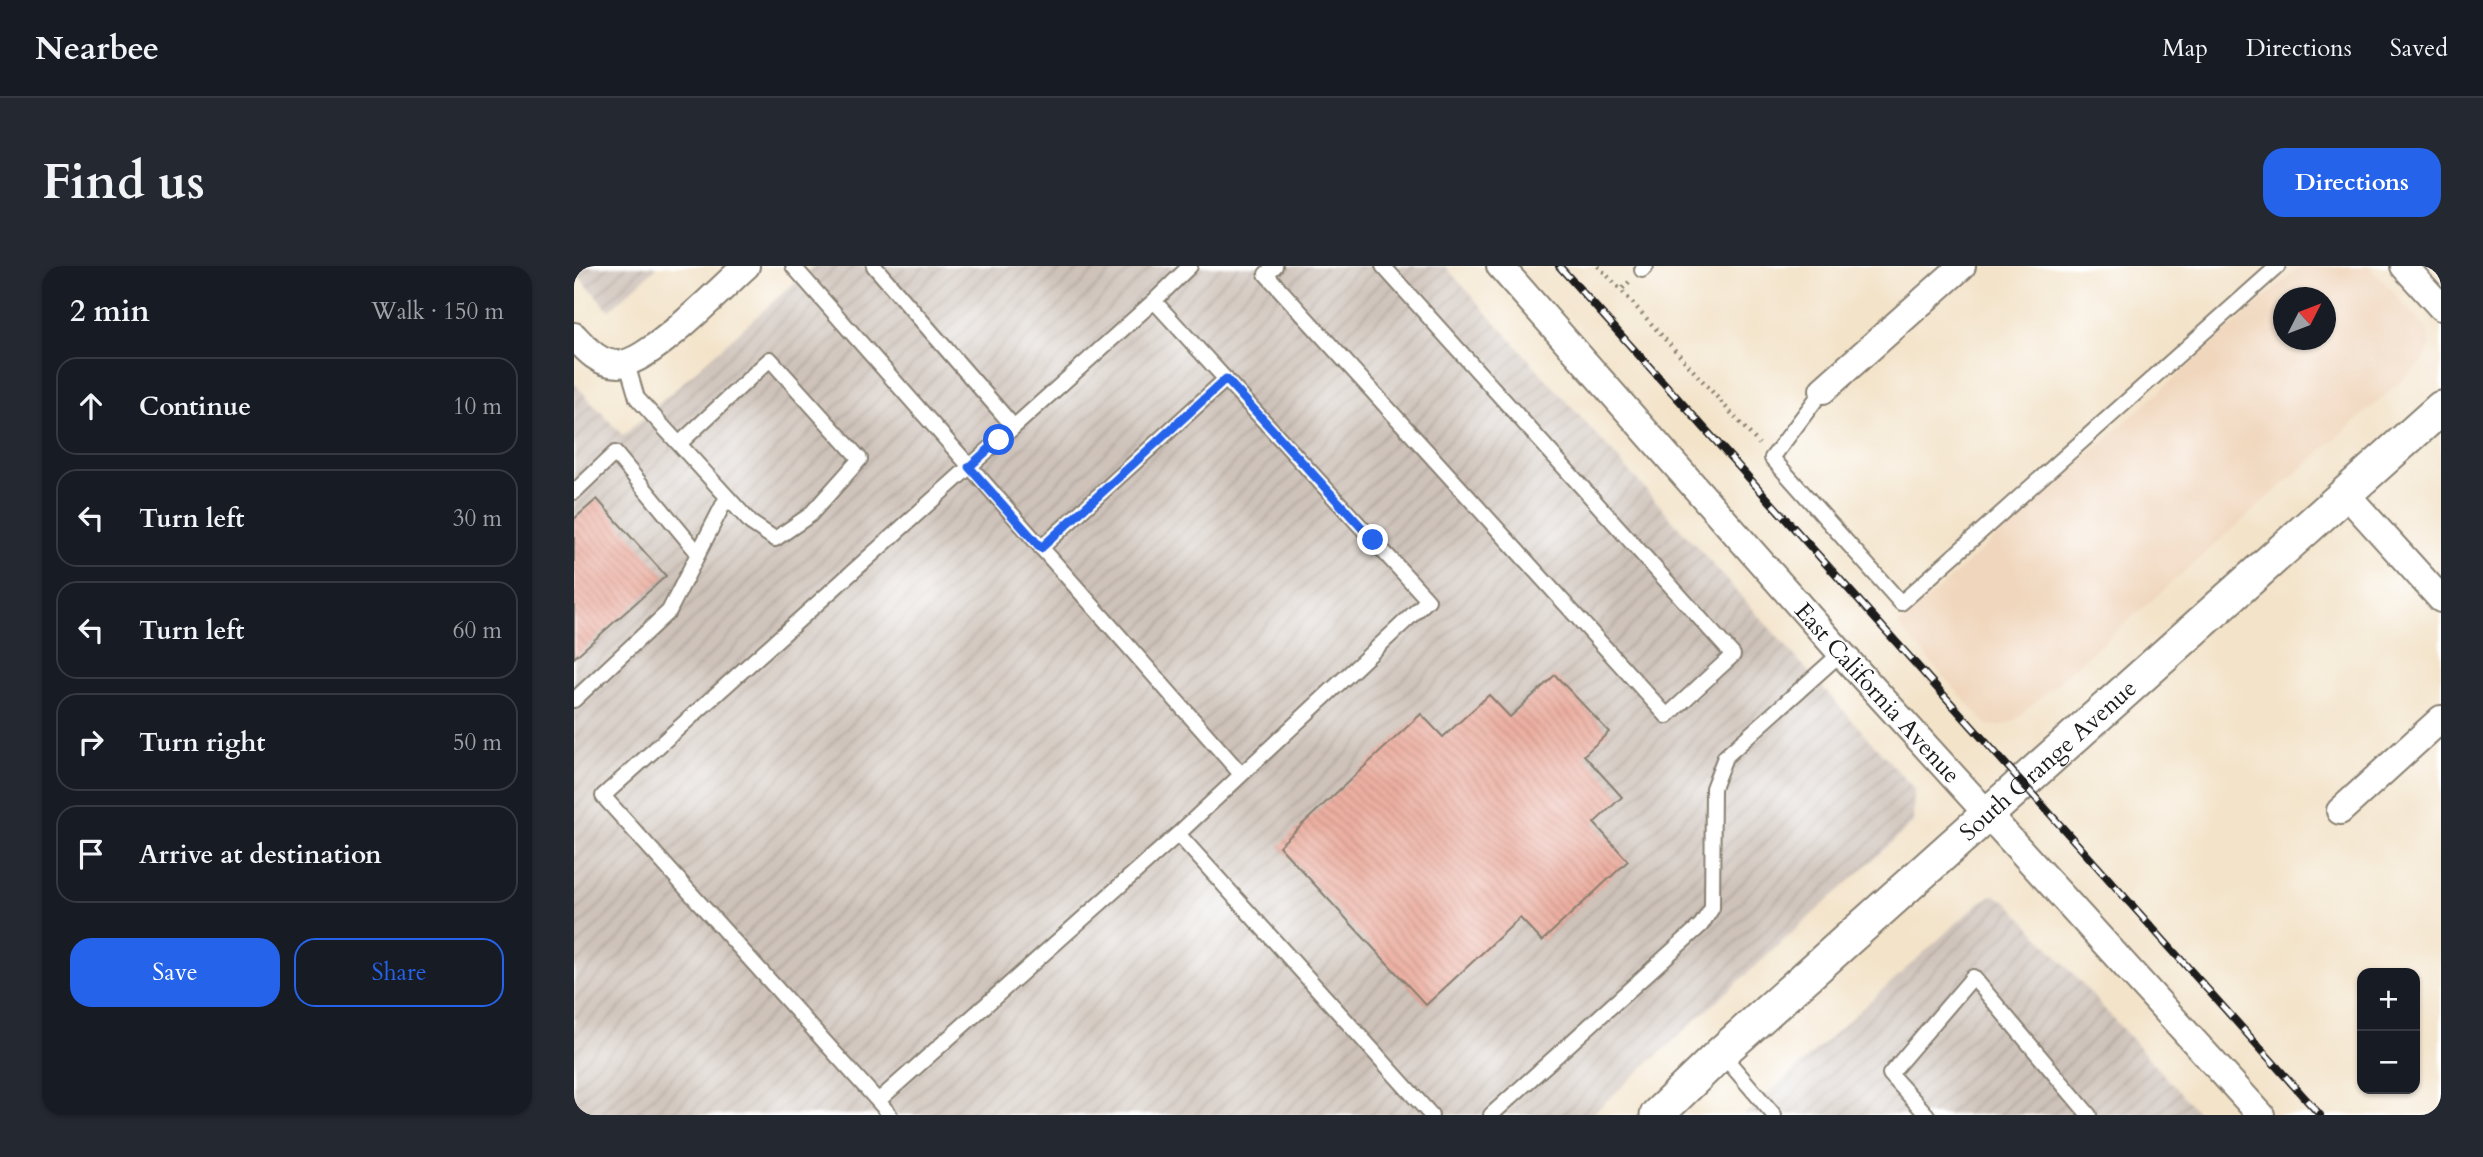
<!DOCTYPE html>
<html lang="en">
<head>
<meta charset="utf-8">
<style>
  :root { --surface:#171b24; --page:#242831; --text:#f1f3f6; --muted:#9ea1a6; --line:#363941; --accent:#2563eb }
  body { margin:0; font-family:Cardo,serif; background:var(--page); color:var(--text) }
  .controls { position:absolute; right:21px; bottom:21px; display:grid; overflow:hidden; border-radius:14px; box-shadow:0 2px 5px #0004 }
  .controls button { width:63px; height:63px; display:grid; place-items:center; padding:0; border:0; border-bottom:2px solid var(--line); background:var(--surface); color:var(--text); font:35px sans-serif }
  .compass { position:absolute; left:1699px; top:21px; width:63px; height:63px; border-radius:50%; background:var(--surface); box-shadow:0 2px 5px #0004; rotate:48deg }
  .stop { position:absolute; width:21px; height:21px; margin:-16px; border:5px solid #2563eb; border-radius:50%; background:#fff }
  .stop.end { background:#2563eb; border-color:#fff; box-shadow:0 2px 7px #0008 }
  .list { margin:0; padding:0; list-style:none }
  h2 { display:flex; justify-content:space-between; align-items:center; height:91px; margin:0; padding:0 28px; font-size:30px }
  h2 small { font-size:23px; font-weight:400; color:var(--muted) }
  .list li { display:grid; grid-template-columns:46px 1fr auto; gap:21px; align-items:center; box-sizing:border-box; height:98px; margin:0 14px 14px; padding:0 14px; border:2px solid var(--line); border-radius:21px }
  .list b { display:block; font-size:26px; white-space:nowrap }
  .list em { font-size:23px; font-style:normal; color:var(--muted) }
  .actions { display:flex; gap:14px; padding:21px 28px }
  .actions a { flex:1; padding:16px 0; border:2px solid var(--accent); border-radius:21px; text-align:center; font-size:24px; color:var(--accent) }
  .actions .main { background:var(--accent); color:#fff }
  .icon { flex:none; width:38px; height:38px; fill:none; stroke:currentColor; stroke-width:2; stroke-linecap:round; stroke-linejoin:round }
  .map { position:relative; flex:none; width:1867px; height:849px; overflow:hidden; border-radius:21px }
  header { display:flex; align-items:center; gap:42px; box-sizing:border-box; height:98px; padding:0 35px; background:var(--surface); border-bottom:2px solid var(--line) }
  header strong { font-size:33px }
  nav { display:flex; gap:38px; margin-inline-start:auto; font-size:24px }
  .intro { display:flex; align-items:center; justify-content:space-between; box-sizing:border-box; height:168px; padding:0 42px }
  h1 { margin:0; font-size:49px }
  .button { padding:18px 32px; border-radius:21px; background:var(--accent); color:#fff; font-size:24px; font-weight:700 }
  main { display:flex; gap:42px; padding:0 42px }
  aside { flex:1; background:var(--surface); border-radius:21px; box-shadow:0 2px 5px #0004 }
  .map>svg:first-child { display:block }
</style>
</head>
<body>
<header>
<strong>Nearbee</strong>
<nav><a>Map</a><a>Directions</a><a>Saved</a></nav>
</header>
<div class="intro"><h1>Find us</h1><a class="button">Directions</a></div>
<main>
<aside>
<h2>2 min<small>Walk · 150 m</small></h2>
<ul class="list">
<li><svg class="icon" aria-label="ahead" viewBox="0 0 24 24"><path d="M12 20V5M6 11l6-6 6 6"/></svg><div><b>Continue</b></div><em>10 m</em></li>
<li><svg class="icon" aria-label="left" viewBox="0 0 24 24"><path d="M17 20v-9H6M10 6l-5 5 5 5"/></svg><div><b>Turn left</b></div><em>30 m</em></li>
<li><svg class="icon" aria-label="left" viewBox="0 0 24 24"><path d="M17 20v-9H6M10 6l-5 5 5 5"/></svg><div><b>Turn left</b></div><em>60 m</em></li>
<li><svg class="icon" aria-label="right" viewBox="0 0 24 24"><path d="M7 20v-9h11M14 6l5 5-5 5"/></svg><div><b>Turn right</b></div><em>50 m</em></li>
<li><svg class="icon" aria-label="arrive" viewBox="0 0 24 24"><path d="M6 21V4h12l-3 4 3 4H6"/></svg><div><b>Arrive at destination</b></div></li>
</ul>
<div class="actions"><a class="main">Save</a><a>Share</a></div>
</aside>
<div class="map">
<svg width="1867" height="849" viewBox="0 0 1867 849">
  <defs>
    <pattern id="industrial-furrows" width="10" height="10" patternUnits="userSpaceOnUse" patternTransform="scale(1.75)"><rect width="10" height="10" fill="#cec2b9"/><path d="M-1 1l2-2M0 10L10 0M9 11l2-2" fill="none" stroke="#b0a69e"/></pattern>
    <pattern id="building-back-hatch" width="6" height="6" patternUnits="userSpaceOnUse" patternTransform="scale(1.75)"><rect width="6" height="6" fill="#ecafa1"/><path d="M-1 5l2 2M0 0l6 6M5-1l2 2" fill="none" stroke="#ca968a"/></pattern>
  </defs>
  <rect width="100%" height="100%" fill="#fff"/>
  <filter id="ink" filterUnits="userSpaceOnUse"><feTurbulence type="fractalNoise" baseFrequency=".0143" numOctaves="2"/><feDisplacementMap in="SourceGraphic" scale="14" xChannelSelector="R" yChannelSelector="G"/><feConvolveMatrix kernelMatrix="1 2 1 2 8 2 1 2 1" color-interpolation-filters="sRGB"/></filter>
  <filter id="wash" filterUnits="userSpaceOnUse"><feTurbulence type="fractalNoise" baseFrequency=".00686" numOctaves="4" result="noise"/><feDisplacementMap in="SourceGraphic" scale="28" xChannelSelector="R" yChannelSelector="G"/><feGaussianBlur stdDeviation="1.57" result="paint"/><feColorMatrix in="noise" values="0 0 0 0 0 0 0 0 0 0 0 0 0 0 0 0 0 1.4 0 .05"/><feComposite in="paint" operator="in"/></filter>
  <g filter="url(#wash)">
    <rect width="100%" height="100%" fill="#f3e3c9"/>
    <path fill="#f0d6bc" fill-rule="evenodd" d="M1726,0H1795L1853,64L1857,79L1849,96L1440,455L1426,460L1413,459L1324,359ZM1710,32H1752V74H1710Z"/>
    <path fill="url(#industrial-furrows)" d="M0,0H84L35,44L0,5Z
      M239,0H871L1340,523L1339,557L1017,849H0V117L49,170Z
      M1421,629L1434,636L1626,849H1170L1407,635Z"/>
    <g id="blocks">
      <path fill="url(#building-back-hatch)" d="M23,233L92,310L0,392V253Z
        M981,409L1035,466L1010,489L1048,531L1020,557L1054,595L968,675L946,652L852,739L705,580L847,448L869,471L915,429L936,451Z"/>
    </g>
  </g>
  <g filter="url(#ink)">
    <use href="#blocks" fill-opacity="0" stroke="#888072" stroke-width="2"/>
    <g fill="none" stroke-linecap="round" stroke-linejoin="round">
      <defs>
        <path id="service" d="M219,0L667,508
          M300,0L440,161
          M701,0L692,8L1093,450L1159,389L809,0
          M1068,4L1072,0
          M580,35L616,0
          M53,98L63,132L177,257L201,273L236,249L286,193L196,93L105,178
          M1249,124L1198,192L1327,337L1704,0
          M0,226L41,187L124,287
          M467,282L652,113
          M0,434L95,345L153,231
          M1147,787L1200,849
          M304,835L29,530L580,35L854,334L604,568
          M316,849L304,835L604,568L857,849
          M917,849L1127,659L1138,642L1139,522L1151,491L1267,387
          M1353,849L1316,808L1399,711L1515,849"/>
        <g id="minor">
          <path id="s1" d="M926,0L1267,387L1687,849"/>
          <path d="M1830,0L1867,41"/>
          <path d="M0,70C12,83 25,98 44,98C74,99 147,22 172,0"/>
          <path d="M1249,124L1388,0"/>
          <path d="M1771,227L1867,333"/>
          <path d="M1766,545L1867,453"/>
        </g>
        <g id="tertiary">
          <path id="s2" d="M1083,849L1147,787L1867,142"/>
        </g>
      </defs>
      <use href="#service" stroke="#888072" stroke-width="18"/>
      <use href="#minor" stroke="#888072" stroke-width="30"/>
      <use href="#tertiary" stroke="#888072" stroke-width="37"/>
      <path stroke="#888072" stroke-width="4.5" stroke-dasharray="2 5" stroke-linecap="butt" d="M1024,0L1047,24
        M1055,16L1047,24L1185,178"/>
      <use href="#service" stroke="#fff" stroke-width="14"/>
      <use href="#minor" stroke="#fff" stroke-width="26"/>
      <use href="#tertiary" stroke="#fff" stroke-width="33"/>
      <defs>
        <path id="rail" d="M985,0L1746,849"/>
      </defs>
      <use href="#rail" stroke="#1c1c1c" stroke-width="8"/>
      <use href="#rail" stroke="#fff" stroke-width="5" stroke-dasharray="16" stroke-linecap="butt"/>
    </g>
  </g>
  <g fill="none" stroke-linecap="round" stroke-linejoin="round" filter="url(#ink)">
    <path stroke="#2563eb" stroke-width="9" d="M425,174L395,201L467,282L652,113L799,274"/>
  </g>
  <g text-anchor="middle" stroke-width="5" stroke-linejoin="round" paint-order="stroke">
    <g font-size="24" fill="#1c1c1c" stroke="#fff">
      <text dy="8" stroke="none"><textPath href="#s1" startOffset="570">East California Avenue</textPath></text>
      <text dy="8" stroke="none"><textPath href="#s2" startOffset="528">South Orange Avenue</textPath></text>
    </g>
  </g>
</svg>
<div class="controls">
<button>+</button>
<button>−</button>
</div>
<svg class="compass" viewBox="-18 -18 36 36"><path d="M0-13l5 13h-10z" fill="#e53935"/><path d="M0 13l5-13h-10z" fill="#9ea1a6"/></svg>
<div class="stop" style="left:425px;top:174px"></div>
<div class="stop end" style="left:799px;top:274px"></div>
</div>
</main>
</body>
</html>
